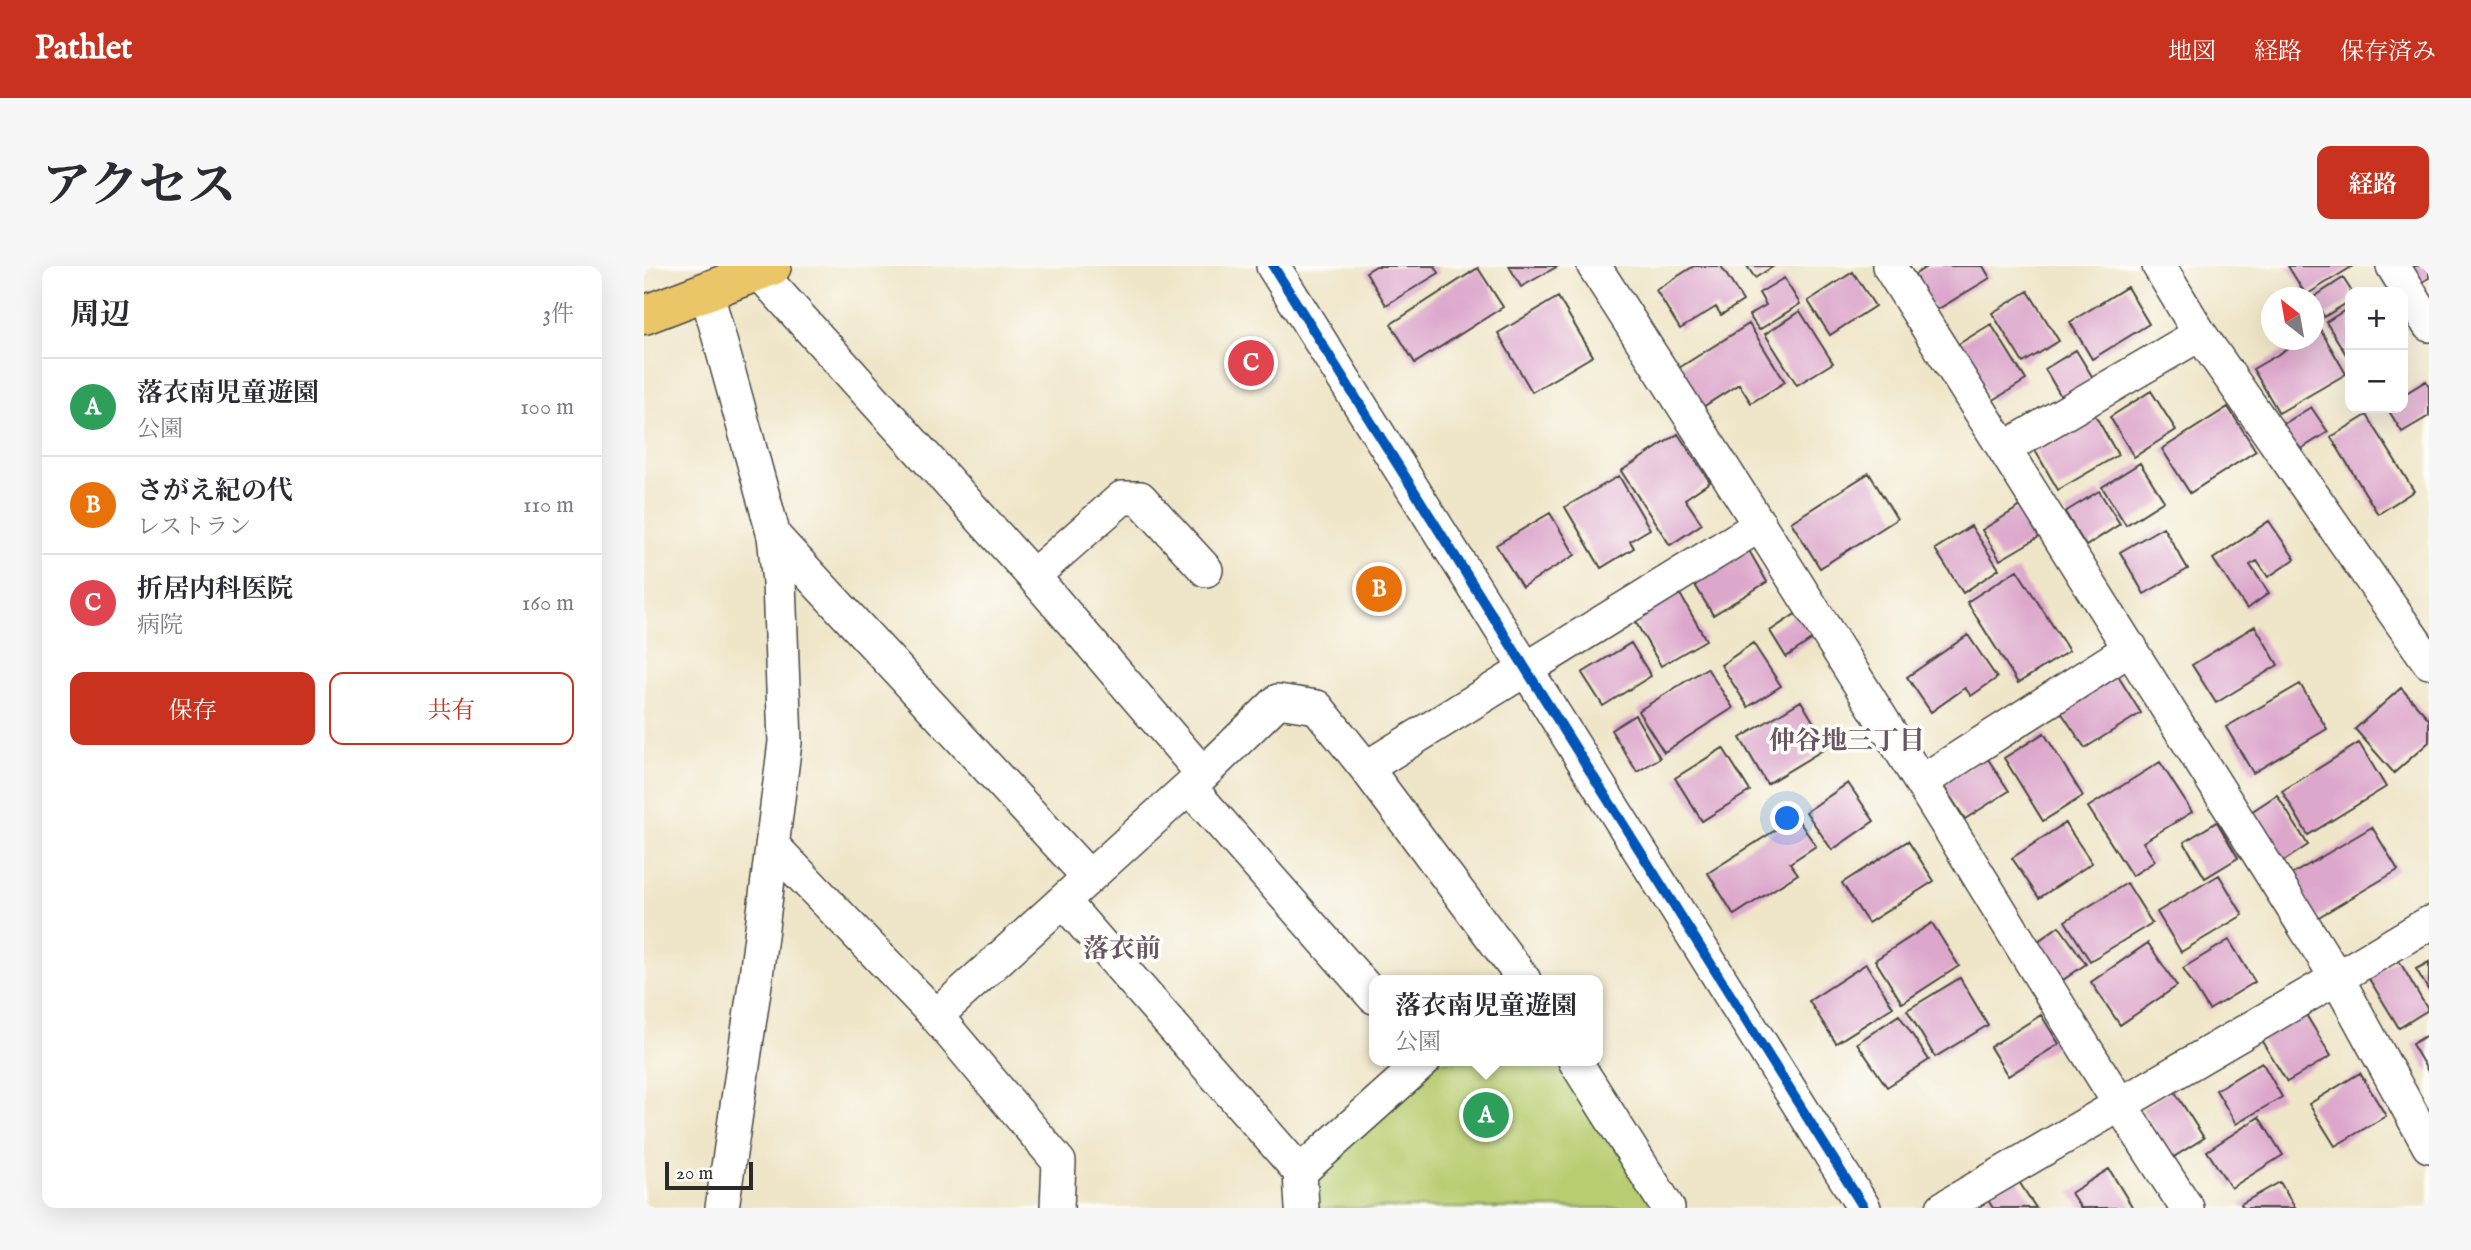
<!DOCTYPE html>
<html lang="ja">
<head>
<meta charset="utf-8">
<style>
  :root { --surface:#fff; --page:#f7f7f7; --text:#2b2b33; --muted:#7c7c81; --line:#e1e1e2; --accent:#c8321e }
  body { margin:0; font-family:"IM FELL English","Noto Serif JP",serif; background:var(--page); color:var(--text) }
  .controls { position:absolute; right:21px; top:21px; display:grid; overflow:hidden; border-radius:14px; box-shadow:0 7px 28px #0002 }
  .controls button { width:63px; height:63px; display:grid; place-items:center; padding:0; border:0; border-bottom:2px solid var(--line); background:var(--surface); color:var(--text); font:35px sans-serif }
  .compass { position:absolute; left:1617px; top:21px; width:63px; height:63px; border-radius:50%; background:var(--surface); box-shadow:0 7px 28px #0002; rotate:329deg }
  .scale { position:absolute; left:21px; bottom:18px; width:88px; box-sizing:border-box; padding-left:7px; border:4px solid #2b2b2b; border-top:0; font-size:19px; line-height:24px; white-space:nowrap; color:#2b2b2b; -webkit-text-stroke:5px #fdfcf7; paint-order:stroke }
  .you { position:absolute; left:1144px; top:553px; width:24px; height:24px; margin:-18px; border:5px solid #fff; border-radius:50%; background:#1a73e8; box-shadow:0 0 0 10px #1a73e833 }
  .badge { display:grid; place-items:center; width:46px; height:46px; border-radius:50%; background:var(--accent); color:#fff; font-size:23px; font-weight:700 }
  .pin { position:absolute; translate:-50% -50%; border:4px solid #fff; box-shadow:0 2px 7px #0006 }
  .popup { position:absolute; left:725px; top:709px; width:234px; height:91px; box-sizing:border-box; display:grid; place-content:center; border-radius:14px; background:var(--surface); filter:drop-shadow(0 2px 5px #0005); font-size:23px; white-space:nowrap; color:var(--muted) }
  .popup b { font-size:26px; color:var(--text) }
  .popup::after { content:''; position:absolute; left:50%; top:100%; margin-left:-14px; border:14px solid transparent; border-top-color:var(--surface) }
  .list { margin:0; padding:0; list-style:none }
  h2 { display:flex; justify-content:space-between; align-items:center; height:91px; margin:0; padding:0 28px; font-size:30px }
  h2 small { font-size:23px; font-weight:400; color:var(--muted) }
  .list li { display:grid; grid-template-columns:46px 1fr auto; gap:21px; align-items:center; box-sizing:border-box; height:98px; padding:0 28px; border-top:2px solid var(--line) }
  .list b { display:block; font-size:26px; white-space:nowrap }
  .list p { margin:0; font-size:23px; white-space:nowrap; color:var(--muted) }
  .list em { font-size:23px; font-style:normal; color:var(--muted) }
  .actions { display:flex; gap:14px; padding:21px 28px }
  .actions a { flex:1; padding:16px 0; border:2px solid var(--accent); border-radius:14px; text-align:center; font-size:24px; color:var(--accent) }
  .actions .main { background:var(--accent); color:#fff }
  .map { position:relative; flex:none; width:1785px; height:942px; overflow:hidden; border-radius:14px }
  header { display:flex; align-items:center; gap:42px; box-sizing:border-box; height:98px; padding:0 35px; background:var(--accent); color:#fff }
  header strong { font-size:33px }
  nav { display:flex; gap:38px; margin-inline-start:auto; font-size:24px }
  .intro { display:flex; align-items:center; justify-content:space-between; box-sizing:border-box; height:168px; padding:0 42px }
  h1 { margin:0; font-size:49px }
  .button { padding:18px 32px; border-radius:14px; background:var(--accent); color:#fff; font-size:24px; font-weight:700 }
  main { display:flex; gap:42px; padding:0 42px }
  aside { flex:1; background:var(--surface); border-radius:14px; box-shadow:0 7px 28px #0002 }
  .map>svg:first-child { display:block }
</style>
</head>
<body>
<header>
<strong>Pathlet</strong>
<nav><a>地図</a><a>経路</a><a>保存済み</a></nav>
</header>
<div class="intro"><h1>アクセス</h1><a class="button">経路</a></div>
<main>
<aside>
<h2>周辺<small>3件</small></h2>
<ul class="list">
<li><span class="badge" style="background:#2e9e5b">A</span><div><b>落衣南児童遊園</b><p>公園</p></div><em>100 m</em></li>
<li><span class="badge" style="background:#e8710a">B</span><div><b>さがえ紀の代</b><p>レストラン</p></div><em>110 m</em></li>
<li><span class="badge" style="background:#e0444e">C</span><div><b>折居内科医院</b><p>病院</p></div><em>160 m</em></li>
</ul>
<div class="actions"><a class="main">保存</a><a>共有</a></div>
</aside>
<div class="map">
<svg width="1785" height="942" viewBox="0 0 1785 942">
  <rect width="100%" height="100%" fill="#fdfcf7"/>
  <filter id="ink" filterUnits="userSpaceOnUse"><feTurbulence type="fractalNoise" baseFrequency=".0143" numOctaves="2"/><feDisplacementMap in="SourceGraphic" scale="14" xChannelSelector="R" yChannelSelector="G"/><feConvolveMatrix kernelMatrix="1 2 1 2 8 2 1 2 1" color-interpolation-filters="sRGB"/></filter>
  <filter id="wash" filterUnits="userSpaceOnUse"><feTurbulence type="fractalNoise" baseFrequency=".00686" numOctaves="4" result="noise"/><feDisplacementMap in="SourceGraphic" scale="28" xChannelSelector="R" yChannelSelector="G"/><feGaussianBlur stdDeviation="1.57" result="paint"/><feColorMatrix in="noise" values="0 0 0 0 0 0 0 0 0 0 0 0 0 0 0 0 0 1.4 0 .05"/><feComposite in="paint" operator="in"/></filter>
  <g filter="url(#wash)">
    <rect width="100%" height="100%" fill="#efe5c8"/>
    <path fill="#b8cd71" stroke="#727c4e" stroke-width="2" d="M780,795H931L1024,942H658L656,906Z"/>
    <g id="blocks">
      <path fill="#dda7cc" d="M732,0H791L795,7L742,39L722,6Z
        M865,0H914L877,21Z
        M1050,0H1077L1099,35L1077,49L1072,41L1036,63L1012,24Z
        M1103,0H1130L1111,12Z
        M1284,0H1339L1346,12L1291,45L1270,9Z
        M1644,0H1709L1662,29Z
        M1764,0H1785V12L1774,19Z
        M834,2L859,41L771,97L747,58Z
        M1209,6L1231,40L1186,69L1164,35Z
        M1140,12L1156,38L1115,64L1105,49L1122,39L1115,27Z
        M1699,12L1708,26H1706V35L1680,51L1670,31Z
        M1483,21L1505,58L1448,93L1426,56Z
        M1384,25L1415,75L1379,97L1348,47Z
        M914,31L949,90L888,126L854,67Z
        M1706,41V88L1703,90L1682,56Z
        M1156,45L1189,97L1153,119L1121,68Z
        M1105,58L1141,116L1107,137L1095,118L1054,144L1030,105Z
        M1347,58L1382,114L1348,135L1313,79Z
        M1676,63L1702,108L1635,147L1609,103L1659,74H1670V67Z
        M1432,84L1449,112L1418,132L1401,103Z
        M1782,115L1785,120V150L1758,166L1743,142H1759V129Z
        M1507,125L1532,164L1490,191L1466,151Z
        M1584,141L1612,185L1546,227L1518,183Z
        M1667,141L1684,166L1652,186L1635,161Z
        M1448,144L1474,189L1414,224L1388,179Z
        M1723,149L1770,225L1734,248L1687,171Z
        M1034,168L1066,216L1041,233L1058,258L1026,279L977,205Z
        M1496,197L1520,235L1482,259L1458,221Z
        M1225,207L1253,253L1176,302L1147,256Z
        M975,210L1006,263L986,275L990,282L957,302L921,241Z
        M1455,225L1476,258L1442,280L1421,246Z
        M1377,240L1395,271L1356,294L1338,264Z
        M906,247L931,289L878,321L852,279Z
        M1625,255L1651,293L1624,311L1613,295L1606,299L1625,327L1603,343L1569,293Z
        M1327,260L1355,303L1319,327L1291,283Z
        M1519,261L1544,303L1500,328L1476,286Z
        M1103,281L1123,316L1069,349L1048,314Z
        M1373,304L1425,385L1374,417L1323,336Z
        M1036,328L1062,374L1017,400L991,355Z
        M1153,347L1170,372L1142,391L1126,365Z
        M1611,360L1634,399L1572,437L1548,399Z
        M1324,369L1353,412L1327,430L1321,422L1287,446L1263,411Z
        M987,377L1007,410L959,440L938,407Z
        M1109,377L1137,420L1104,441L1077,399Z
        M1063,402L1089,442L1020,486L994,445Z
        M1472,407L1497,447L1441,482L1415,443Z
        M1656,418L1683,463L1609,507L1582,461Z
        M1757,422L1785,453V476L1750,507L1711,463Z
        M1157,435L1184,481L1123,518L1096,472Z
        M991,449L1016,492L993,506L967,464Z
        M1400,467L1439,530L1399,555L1360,492Z
        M1715,477L1742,521L1664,569L1638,525Z
        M1079,482L1106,525L1058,555L1031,512Z
        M1342,490L1365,525L1321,553L1298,518Z
        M1516,496L1548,546L1499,576L1511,595L1488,610L1444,541Z
        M1204,517L1230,555L1188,584L1162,546Z
        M1633,529L1664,579L1638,596L1607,546Z
        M1152,551L1172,580L1146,597L1154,608L1090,649L1064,607Z
        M1573,556L1594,592L1561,612L1540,576Z
        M1421,557L1448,597L1395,632L1368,592Z
        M1728,561L1754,604L1673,652L1647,609Z
        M1264,575L1290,615L1224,657L1198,617Z
        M1575,609L1599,649L1537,686L1513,646Z
        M1483,617L1508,657L1446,695L1421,655Z
        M1288,657L1315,700L1258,737L1231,694Z
        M1415,660L1442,698L1419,714L1393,676Z
        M1585,674L1611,716L1565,744L1539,702Z
        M1504,677L1533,720L1476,759L1447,716Z
        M1754,693L1784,744L1755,762L1724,711Z
        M1785,696V725L1772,703Z
        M1222,698L1249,741L1192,777L1165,735Z
        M1316,712L1344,759L1291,791L1263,744Z
        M1658,742L1687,790L1643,816L1614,769Z
        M1255,749L1285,794L1243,821L1213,777Z
        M1397,749L1415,778L1364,810L1346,781Z
        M1785,768V807L1768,778Z
        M1618,796L1638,831L1592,858L1572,824Z
        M1716,807L1742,850L1691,880L1665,838Z
        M1529,823L1560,872L1528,892L1498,843Z
        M1615,851L1639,889L1587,922L1563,885Z
        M1465,903L1489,942H1437L1427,927Z
        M1372,911L1392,942H1349L1342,931Z
        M1636,916L1651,942H1599L1597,938Z"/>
    </g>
  </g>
  <g filter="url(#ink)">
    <use href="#blocks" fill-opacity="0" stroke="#484743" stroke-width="2"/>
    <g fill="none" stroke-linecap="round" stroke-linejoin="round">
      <defs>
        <path id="minor" d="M629,0L1220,942
          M950,0C1060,171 1169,342 1276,515C1365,657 1450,802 1543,942
          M1245,0L1693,712L1785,657
          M1749,0L1785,59
          M114,5L389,310L559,508L292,750
          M62,24L130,270L135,316L141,476L111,718L78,942
          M1556,68L1785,396
          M1361,182L1556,68L1515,0
          M130,270L444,610
          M389,310L478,232H496L562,304
          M722,502L1116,259
          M559,508L634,435L673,441L722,502L880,714
          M1277,516L1487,382
          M546,522L730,731
          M128,579L292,750L415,896L413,942
          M420,636L656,906L658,942
          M931,795L1024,942
          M656,906L780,795
          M1299,942L1693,712L1785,880"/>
        <path id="major" d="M0,49L128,0"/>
      </defs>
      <use href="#minor" stroke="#484743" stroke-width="36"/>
      <use href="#major" stroke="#484743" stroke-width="41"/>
      <use href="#minor" stroke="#fff" stroke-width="33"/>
      <use href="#major" stroke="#eac669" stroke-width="38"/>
      <defs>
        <path id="cycleway" d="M629,0L1220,942"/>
      </defs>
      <use href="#cycleway" stroke="#fdfcf7" stroke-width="15"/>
      <use href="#cycleway" stroke="#0057b8" stroke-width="10"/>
    </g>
  </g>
  <g text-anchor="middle" stroke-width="7" stroke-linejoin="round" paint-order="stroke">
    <g font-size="26" font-weight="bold" fill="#695663" stroke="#fdfcf7">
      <text x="1203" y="483">仲谷地三丁目</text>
      <text x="478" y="691">落衣前</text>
    </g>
  </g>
</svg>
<div class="controls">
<button>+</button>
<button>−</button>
</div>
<svg class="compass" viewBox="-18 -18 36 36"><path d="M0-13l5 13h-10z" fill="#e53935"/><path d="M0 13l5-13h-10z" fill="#7c7c81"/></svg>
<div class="scale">20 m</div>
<div class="you"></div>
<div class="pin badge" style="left:842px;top:849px;background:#2e9e5b">A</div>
<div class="popup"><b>落衣南児童遊園</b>公園</div>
<div class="pin badge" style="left:735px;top:323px;background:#e8710a">B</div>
<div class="pin badge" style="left:607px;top:97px;background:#e0444e">C</div>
</div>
</main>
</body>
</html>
